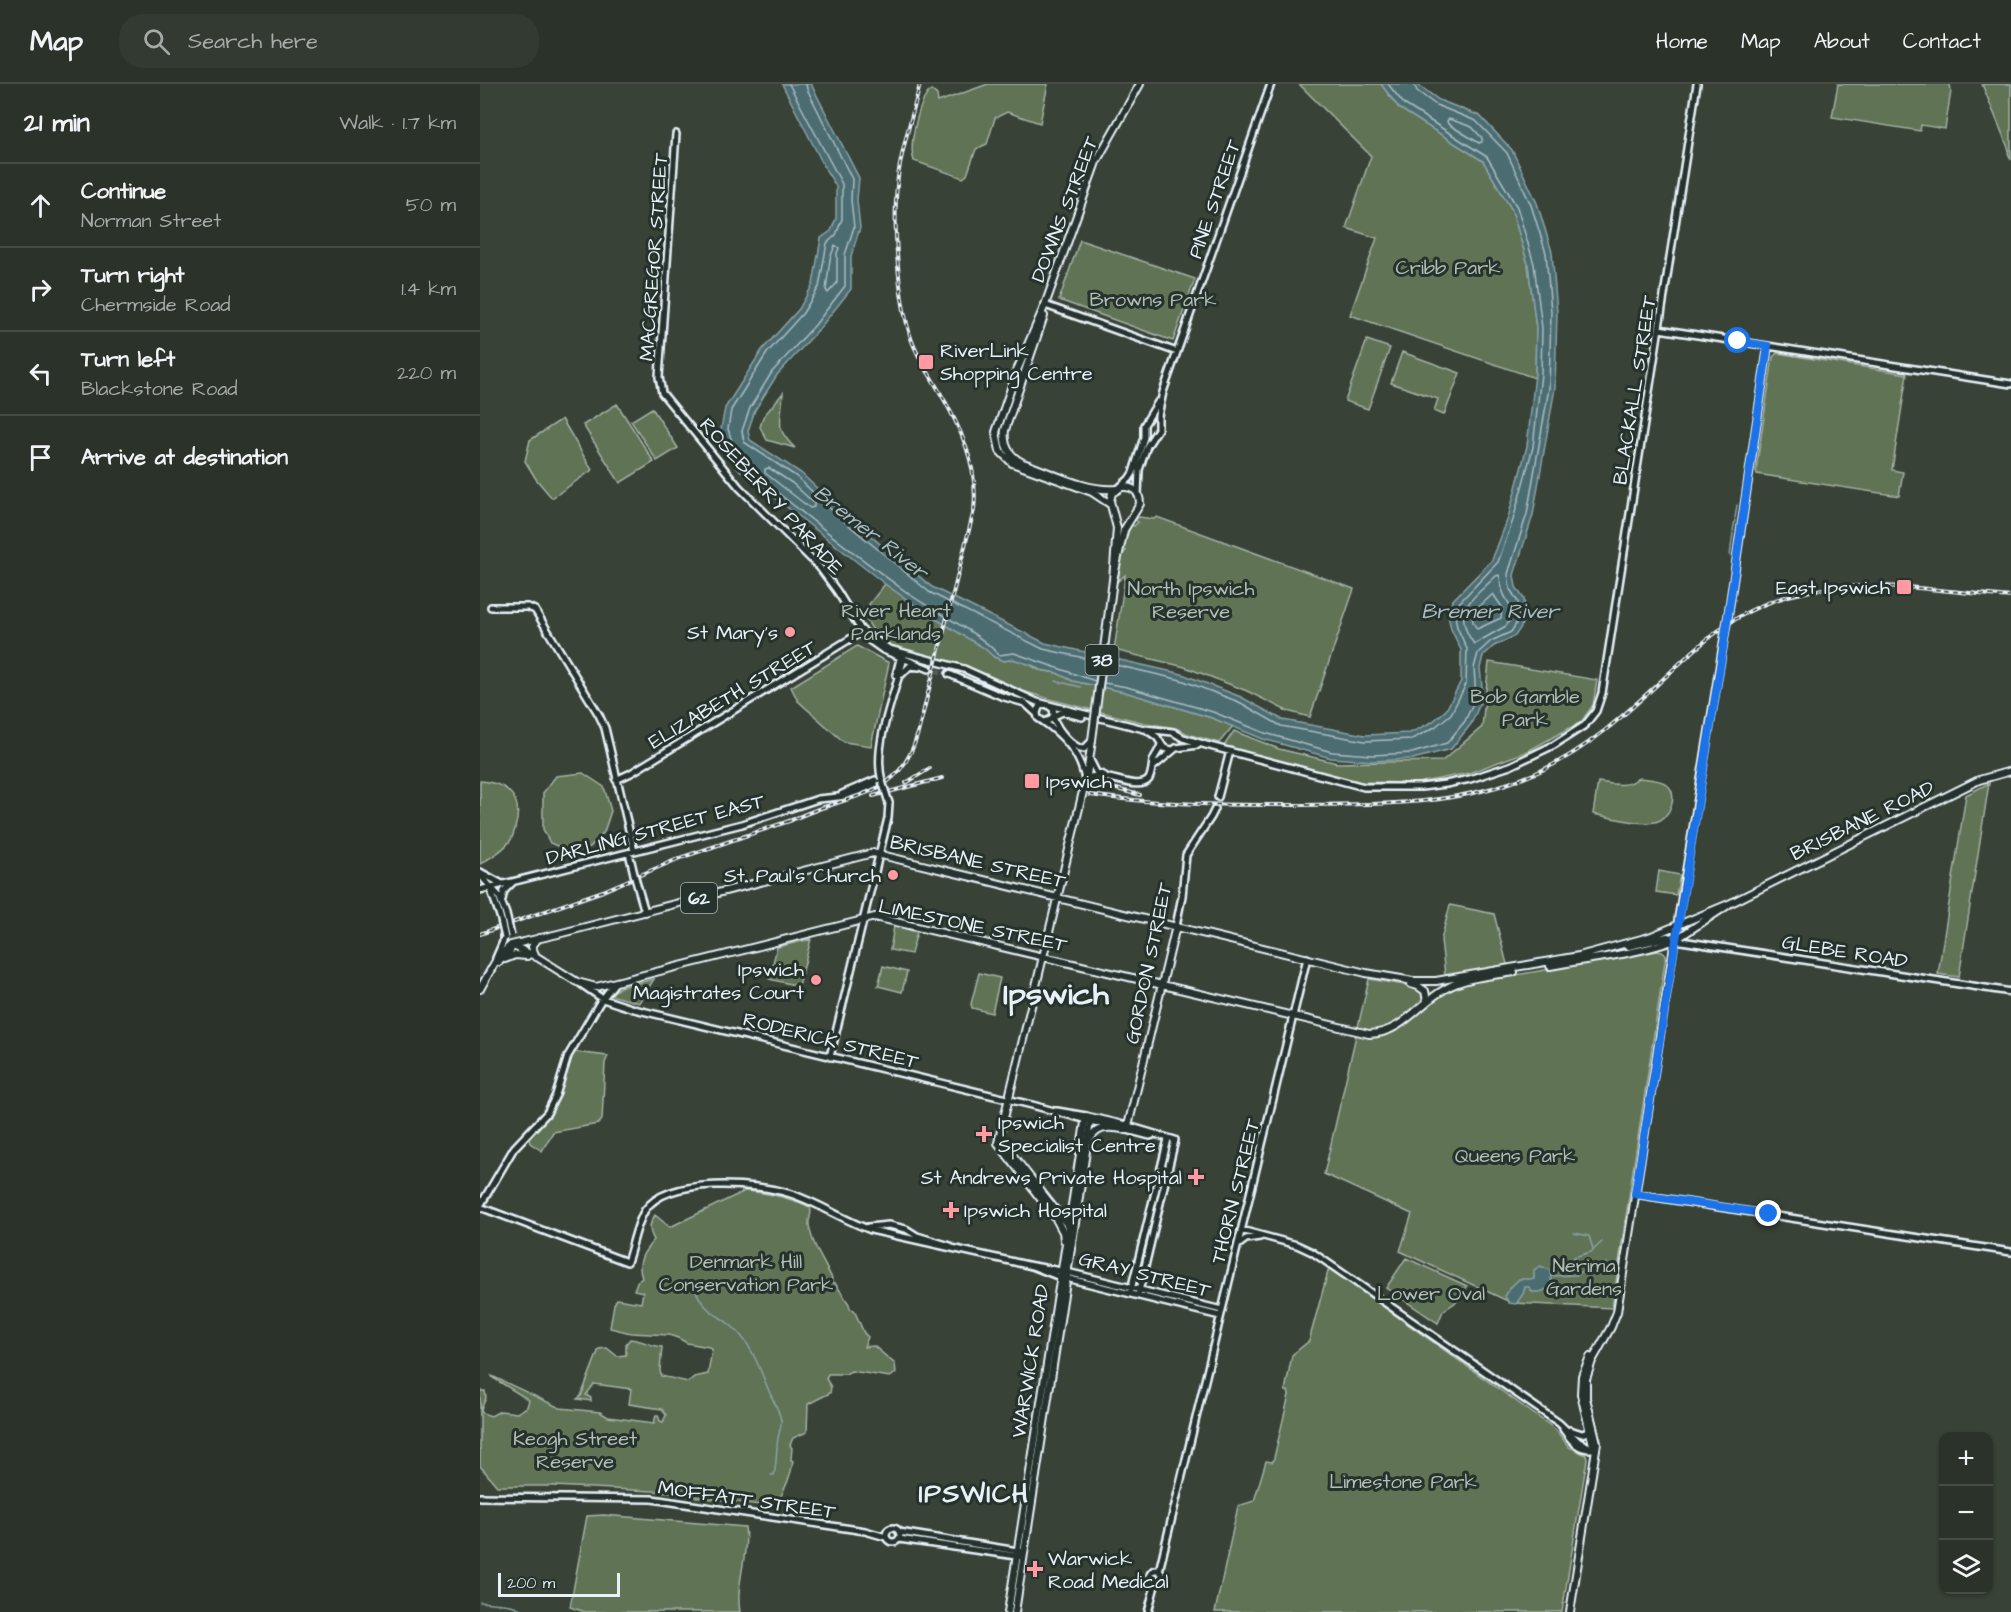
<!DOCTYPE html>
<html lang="en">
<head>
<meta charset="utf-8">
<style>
  :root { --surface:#2b3229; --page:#333a31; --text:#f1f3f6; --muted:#a6aaa8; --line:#474d46 }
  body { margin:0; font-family:"Architects Daughter",sans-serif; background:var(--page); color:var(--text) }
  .controls { position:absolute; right:18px; bottom:18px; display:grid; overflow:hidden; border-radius:12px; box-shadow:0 2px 4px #0004 }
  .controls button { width:54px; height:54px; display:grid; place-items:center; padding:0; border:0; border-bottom:2px solid var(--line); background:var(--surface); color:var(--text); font:30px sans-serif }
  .scale { position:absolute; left:18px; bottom:15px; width:122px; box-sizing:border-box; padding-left:6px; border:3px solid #e8f1f8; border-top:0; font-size:16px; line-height:21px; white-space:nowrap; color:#e8f1f8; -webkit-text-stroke:4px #26332d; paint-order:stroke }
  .stop { position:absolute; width:18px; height:18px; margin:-14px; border:4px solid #1a73e8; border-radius:50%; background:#fff }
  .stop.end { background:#1a73e8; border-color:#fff; box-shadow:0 2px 6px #0008 }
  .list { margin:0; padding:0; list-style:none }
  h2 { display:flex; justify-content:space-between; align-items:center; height:78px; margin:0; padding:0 24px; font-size:26px }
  h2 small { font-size:20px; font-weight:400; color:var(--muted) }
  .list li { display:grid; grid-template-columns:39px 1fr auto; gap:18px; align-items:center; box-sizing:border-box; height:84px; padding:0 24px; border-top:2px solid var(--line) }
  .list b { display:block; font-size:22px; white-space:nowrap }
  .list p { margin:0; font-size:20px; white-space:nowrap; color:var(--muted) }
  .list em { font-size:20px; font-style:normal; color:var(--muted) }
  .icon { flex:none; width:33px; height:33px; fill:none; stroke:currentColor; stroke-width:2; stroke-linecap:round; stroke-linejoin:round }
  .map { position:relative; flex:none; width:1531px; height:1528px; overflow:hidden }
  header { display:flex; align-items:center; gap:36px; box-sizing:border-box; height:84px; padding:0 30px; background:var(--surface); border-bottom:2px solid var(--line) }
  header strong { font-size:28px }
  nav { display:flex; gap:33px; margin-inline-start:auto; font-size:21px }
  .search { width:420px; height:54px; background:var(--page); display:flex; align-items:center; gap:15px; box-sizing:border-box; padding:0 21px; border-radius:24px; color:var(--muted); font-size:22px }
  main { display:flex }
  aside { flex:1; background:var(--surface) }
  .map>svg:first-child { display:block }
</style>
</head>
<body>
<header>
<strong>Map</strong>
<div class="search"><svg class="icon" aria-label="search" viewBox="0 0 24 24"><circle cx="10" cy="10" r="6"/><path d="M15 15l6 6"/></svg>Search here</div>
<nav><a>Home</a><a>Map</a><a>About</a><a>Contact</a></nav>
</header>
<main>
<aside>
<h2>21 min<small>Walk · 1.7 km</small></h2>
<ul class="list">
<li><svg class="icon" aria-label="ahead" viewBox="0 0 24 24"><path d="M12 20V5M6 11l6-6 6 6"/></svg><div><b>Continue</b><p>Norman Street</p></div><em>50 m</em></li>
<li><svg class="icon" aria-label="right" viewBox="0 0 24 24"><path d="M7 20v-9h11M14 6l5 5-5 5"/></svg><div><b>Turn right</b><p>Chermside Road</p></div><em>1.4 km</em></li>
<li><svg class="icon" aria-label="left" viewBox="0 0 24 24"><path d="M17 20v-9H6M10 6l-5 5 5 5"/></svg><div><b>Turn left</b><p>Blackstone Road</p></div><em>220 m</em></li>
<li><svg class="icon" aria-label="arrive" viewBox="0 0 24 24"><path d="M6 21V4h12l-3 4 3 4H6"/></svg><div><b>Arrive at destination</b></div></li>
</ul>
</aside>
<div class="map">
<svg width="1531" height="1528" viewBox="0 0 1531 1528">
  <rect width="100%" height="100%" fill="#394237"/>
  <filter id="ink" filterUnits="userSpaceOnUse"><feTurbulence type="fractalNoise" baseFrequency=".0167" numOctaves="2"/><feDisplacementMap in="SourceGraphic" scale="12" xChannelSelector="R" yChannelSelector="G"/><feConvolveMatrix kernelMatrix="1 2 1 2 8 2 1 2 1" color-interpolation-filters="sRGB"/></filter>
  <g filter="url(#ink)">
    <path fill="#607355" stroke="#a4b2a6" stroke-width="1.5" d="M508,0H568L560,39L527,28L515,34L507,60L496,65L487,91L483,94L434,77C428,61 439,16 451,6L457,11L458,18Z
      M819,0H901L919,24L1003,77L1032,126L1048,180L1056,244L1055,294L870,231L897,154L866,144L891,72Z
      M1358,0H1470L1471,7L1465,45L1441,41L1440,47L1352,33Z
      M1502,0H1531V76L1528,69L1529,66Z
      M600,156L715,195L693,257L579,216Z
      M887,256L910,264L888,325L865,317Z
      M922,268L980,289L964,331L954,327L958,315L911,299Z
      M1297,269L1427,290L1412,386L1423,388L1419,412L1277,390L1276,386L1293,273Z
      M303,309C302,337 293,343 315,364L287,356L280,343L283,333Z
      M137,320L174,378L140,399L103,341Z
      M172,324L198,364L177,377L151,337Z
      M82,335L112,386L72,414L56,395L45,377L50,356Z
      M659,433L674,435L677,433L874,505L830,633L807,627L767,607L705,583L634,566L644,501L645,491L638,497L642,471L646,467L643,464L651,440L654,442L658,438L655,436Z
      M405,500L457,535L505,564L514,573L524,577L533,575L549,580L559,586L577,589L593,597L645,608L732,634L753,642L739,659L708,650L696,644L665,639L573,616L529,603L476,579L404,559L396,551L382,529Z
      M377,562L409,579L391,662L364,658L318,617L311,603Z
      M1009,578L1117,596L1113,621L1101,638L1048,667L989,689L938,699L880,698L744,662L754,647L799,665L857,679L962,677L1002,643Z
      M103,689L124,703L131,727L124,748L110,763L99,766H86L70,759L63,745V709L76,692Z
      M1158,694C1166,695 1180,695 1186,700C1200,710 1190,735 1175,738C1159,741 1130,733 1113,730L1118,698C1131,700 1148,704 1158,694Z
      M0,697C29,699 44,715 35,744C34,748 33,753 30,757C23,767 10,774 0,780Z
      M1509,699L1479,893L1458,890L1486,711Z
      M1179,787L1200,791L1196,811L1176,808Z
      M970,821L1014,830L1030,892L1177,867L1182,868L1186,871L1132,1224L1032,1219L920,1167L932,1130L844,1090L889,895L936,903L944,910L962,911L967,908L961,856Z
      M414,842L437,848L431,870L410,866Z
      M331,855L319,902L289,895L297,863Z
      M403,882L427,888L422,908L398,902Z
      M499,889L520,894L512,929L492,924L491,920Z
      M174,895L159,919L130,911L140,903Z
      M94,968L128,972L125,979L122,1036L118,1040L73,1048L62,1067L50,1059L49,1055C58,1042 70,1033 77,1017C84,1001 85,983 94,968Z
      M265,1107C288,1109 309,1113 330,1123C333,1130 328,1134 329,1141C332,1160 343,1177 352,1194L351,1198L355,1199L369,1220L370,1225L374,1226L384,1249L388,1253L384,1263L394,1262L415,1280L416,1289L410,1293L371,1287L366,1290H348L346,1295L351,1303L350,1309L328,1320L327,1348L313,1354L310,1361L312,1364L311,1376L313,1377C311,1394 304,1408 295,1422L289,1419L288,1422L193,1410L192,1408L73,1402H17L0,1382V1307H5L6,1314L1,1325L2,1329L11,1332L20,1327L37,1329L47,1323L49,1316L13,1294L12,1292L80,1324L120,1328L128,1333L174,1339L176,1331H178L180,1337L183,1338L186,1331L182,1325L149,1320L151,1305L114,1300L106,1311L111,1314V1317L97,1315L101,1312L119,1265L127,1264L137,1272L146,1271V1260L150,1255C162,1256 171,1262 182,1263L180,1286L181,1292L208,1298L214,1293L228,1290L232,1265L229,1263L207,1259L198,1254L189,1251L151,1249L130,1244L134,1220L137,1215L161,1219L163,1208L154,1206L157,1198L162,1194C156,1178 164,1167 174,1156C168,1145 169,1141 175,1131L190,1143Z
      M926,1174L987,1202L982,1214L963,1227L958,1239L906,1204Z
      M849,1184L1075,1345L1089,1363L1106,1371L1107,1375L1082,1528H735L758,1422L774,1417L786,1377L793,1378L809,1311L808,1307H805L812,1271L829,1257Z
      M124,1431L265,1443C269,1472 255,1500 260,1528H105L90,1523L107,1432Z"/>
    <path fill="#4c6d72" stroke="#8aa2a8" stroke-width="1.5" d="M302,0H331L379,94L377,116L380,144L371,172V205L340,244L297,291L275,326L268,347L270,356L321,389L363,429L452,503L565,559L702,590L761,613L803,636L885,651L930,649L952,638L966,626L981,597V566L971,545L968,531L972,517L1012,476L1028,434L1047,362L1055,290L1056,244L1048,180L1032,126L1003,77L919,24L901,0H937L959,16L1000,32L1032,66L1057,119L1072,168L1077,228L1075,304L1053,431L1034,491L1036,503L1044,515L1045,529L1041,543L1035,552L1014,562L1003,572L1000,584L1003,613L991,640L971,665L933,675L893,677L851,674L783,655L732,634L645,608L593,597L577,589L561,586L554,582L533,575L524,577L514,573L504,564L446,529L405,500L257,384L249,369L241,345L245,324L282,266L319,225L333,200L341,154L351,147L356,134V102L347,88Z
      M1060,1182L1070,1186L1072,1203L1060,1208H1052L1049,1203H1045L1043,1210L1036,1220L1029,1219L1025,1212L1031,1203L1039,1195H1054V1186Z"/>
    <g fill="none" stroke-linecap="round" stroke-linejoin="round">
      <path stroke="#aabcc2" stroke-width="1.5" d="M309,0L362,100V135L356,151L347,159L339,203L323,229L287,269L251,326L248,345L255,367L262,380C318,425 374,471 432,512C458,530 499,548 519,571L534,569L615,597
        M326,0L327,5L372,95L371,116L374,143L365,171V202L335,241L292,288L270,324L262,347L264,358L317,393L359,433L449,508L563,565L618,577
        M969,35L992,43L1002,54V58L999,59L968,40L967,37Z
        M355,161L359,164L357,169V199L348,209L346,206L350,175Z
        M289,384L312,399L334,419V423L330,424L285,389V385Z
        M1019,491C1021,496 1021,500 1022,505C1026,521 1039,523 1026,542L994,560C970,526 992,516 1016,492Z
        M1013,510L1022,523L1021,534L997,545L993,538L992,529Z
        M627,579L701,596L759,618L801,642L885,657L932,655L955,643L971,630L986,600L987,565L977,543L975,531L978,520L1018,478L1033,436L1053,363L1061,290L1062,244L1054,180L1037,123L1007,73L924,20L908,0
        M624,599L647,603L733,628L785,649L852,668L892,671L932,669L967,659L985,637L996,613L994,584L998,569L1011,557L1031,548L1036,540L1039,529L1038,518L1030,505L1028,490L1047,430L1069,304L1071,228L1066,169L1051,121L1027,69L996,37L956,21L937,7L934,0"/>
      <path stroke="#8aa2a8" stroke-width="1.5" d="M1531,0V3
        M1255,434L1257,421
        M1253,447L1255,436
        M1251,463L1253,449
        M1250,472L1251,464
        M576,597L601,603
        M1094,1149L1109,1152L1113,1165
        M1087,1191L1092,1184V1178L1094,1173L1111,1168L1122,1158
        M1072,1192L1097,1191L1107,1183L1121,1182L1126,1179
        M215,1205C226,1231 239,1229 256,1246C273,1263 280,1286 289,1307C293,1317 299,1325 301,1336C302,1342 299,1348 298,1354C296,1366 297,1378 294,1391H291
        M0,1518C12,1520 36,1518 44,1528"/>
      <path stroke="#535c54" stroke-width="5" stroke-dasharray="5 2.5" stroke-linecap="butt" d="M449,585L469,590"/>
      <defs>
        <path id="secondary" d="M196,50L179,293L182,309L259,403L340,484L357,507L386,554L403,566L449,585
          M565,221L697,268
          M1179,245L1531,300
          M640,403L649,395L653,389L664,353V341L678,318
          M658,411L659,386L667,362L678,345V332L683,308L791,0
          M11,523H48L55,526L119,631L125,644L154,767
          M1248,532L1288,262
          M383,547L409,565L484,585L557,618L664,645L693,648L703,654L726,661L884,703H941L966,700L990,695L1030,682L1074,661L1105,641L1116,627L1122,609L1217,0
          M422,590L430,582L439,583
          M469,590L521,612L545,619L557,630
          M416,591L421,571
          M564,620L559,623L557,629L558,634L564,638L570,636L574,631L573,625L568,621
          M574,632L583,628L602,633
          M573,633C577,645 592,664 604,665L612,657
          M564,638C584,652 601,672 605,696
          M668,647L677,653L684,664L692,666
          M610,676L616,688L625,692
          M673,683L696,664L718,661
          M606,695C622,684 658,710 669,695C672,689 672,683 673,677C675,670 680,667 681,660
          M136,696L151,689L383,547
          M362,710L395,696
          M738,713L750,667
          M149,769L154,790
          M0,788L22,800
          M0,791L19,812L26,830
          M10,804L20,832
          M158,804L165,828
          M0,806L262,740L338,715L368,712L402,697C392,662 415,609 424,574
          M22,816L24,807L32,799
          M696,842L702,812L706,771L731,733L735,725
          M1197,842L1245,549
          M1195,856L1531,908
          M16,874L23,858V852
          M101,900L123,915L154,925L552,1021L629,1042
          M350,973L408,734L409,719
          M577,1027L606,1032
          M648,1042L695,1056L658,1212
          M647,1046L670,1052L673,1051
          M607,1058L611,1035
          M1155,1110L1531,1168
          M0,1122L34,1064L67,1029L76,1011L88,972L120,918L134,900
          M0,1123L147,1178C153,1162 156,1140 165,1126C188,1092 277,1099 311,1110C339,1119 363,1136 391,1146L552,1182L580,1193
          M388,1143L409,1141L426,1145L437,1152L470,1162
          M761,1146L817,1161L832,1168L1079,1339L1099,1358L1114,1365
          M758,1161L766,1155L780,1153
          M553,1182L581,1187
          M587,1188L742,1226
          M586,1194L740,1232
          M650,1210L688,1055
          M1083,1345C1091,1356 1097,1366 1113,1365
          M1090,1346L1102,1350L1108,1348L1109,1344
          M0,1413L172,1415L385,1447L406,1453
          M406 1451a7 7 0 1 1 14 0a7 7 0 1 1-14 0Z
          M419,1448L544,1468
          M419,1455L543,1473
          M670 1492a6 6 0 1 1 12 0a6 6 0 1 1-12 0Z
          M679,1487L827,874
          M668,1528L676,1498"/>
        <path id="primary" d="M564,232L525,346C523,361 529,372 543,379C572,389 606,408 637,405
          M642,403C653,402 660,408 660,420L644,446L633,496L637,444L630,417L632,409Z
          M630,420L612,408L532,379L520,367L516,348L538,284L565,221L616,78L660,0
          M31,861L57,873L97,898L116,903L395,833L889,950C923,949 938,920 965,905C985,893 1011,892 1034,888
          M1149,862L1187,853L1195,855
          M56,873L52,863L55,858L59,854
          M25,875L35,871L47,872
          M19,878L30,867L33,861
          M1070,882C1112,874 1155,871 1195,856L1248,821
          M931,900L938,902L945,907L947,917
          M0,905L18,873L31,861L78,850L393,769L886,889L933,897H956L1099,872L1169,853L1251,819L1499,696L1531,687
          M519,1054L589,1143
          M584,1156L583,1148L576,1135L518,1059L607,691L612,656
          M1110,1273L1102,1292L1101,1310L1114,1365
          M528,1528L606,1032L648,1042
          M535,1528L607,1061C615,1041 628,1042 647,1046L696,842
          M1090,1528L1117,1359L1106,1314V1295L1112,1277L1131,1243L1137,1228L1197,842"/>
      </defs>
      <use href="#secondary" stroke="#e8f1f8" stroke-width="10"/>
      <use href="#primary" stroke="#e8f1f8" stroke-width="10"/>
      <use href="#secondary" stroke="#26332d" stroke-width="5"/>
      <use href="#primary" stroke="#26332d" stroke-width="6"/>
      <defs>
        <path id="rail" d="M426,699L450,684
          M613,699L660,711
          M610,711C679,721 748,721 818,721C903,720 975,723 1056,689C1112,664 1153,623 1197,582C1216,564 1237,546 1259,533C1341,484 1441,506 1531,513
          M393,712L462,694
          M307,738C318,733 330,728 341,724C389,708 422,705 438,649L494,426C499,382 480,342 458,305C449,289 438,274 432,257C418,217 412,136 418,93C422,62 433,31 440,0
          M0,850L123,807L200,774L312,736"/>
      </defs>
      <use href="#rail" stroke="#e8f1f8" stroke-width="4"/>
      <use href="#rail" stroke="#26332d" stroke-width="1.5" stroke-dasharray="4.5" stroke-linecap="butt"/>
      <defs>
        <path id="secondary-bridge" d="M1245,549L1248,532
          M402,697L409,719
          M154,790L158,804
          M26,830L31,852
          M20,832L25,854"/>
        <path id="primary-bridge" d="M612,656L633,496"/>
      </defs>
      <use href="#secondary-bridge" stroke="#e8f1f8" stroke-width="10" stroke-linecap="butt"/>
      <use href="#primary-bridge" stroke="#e8f1f8" stroke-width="10" stroke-linecap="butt"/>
      <use href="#secondary-bridge" stroke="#26332d" stroke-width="5"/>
      <use href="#primary-bridge" stroke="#26332d" stroke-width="6"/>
    </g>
  </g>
  <g fill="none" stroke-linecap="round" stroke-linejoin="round" filter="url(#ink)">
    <path stroke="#1a73e8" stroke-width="8" d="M1258,257L1288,262L1243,565L1155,1110L1289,1130"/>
  </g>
  <g fill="#ff9aa2" stroke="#26332d" stroke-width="2">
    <rect x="438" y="270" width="16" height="16" rx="3"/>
    <rect x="1416" y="495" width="16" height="16" rx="3"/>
    <circle cx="310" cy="548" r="6"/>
    <rect x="544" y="689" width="16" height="16" rx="3"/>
    <circle cx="413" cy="791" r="6"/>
    <circle cx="336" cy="896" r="6"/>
    <path d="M501 1041h6v6h6v6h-6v6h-6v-6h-6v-6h6z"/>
    <path d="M713 1084h6v6h6v6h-6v6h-6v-6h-6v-6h6z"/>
    <path d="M468 1117h6v6h6v6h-6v6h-6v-6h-6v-6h6z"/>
    <path d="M552 1476h6v6h6v6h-6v6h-6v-6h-6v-6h6z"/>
  </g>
  <g text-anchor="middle" stroke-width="6" stroke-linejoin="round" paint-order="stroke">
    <g fill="#26332d" stroke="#aeb8bb" stroke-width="1.5">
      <rect x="605.5" y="561" width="33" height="30" rx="4.5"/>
      <rect x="201" y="799" width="36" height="30" rx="4.5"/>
    </g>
    <g font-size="18" font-weight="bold" fill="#e8f1f8">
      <text x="622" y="582">38</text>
      <text x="219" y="820">62</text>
    </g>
    <g font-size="20" fill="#e8f1f8" stroke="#26332d">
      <text transform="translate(734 115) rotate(-71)" y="7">PINE STREET</text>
      <text transform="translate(584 125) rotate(-69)" y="7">DOWNS STREET</text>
      <text transform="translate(173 173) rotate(-86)" y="7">MACGREGOR STREET</text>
      <text transform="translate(1154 306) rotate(-81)" y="7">BLACKALL STREET</text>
      <text transform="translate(292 412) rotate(48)" y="7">ROSEBERRY PARADE</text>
      <text transform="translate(252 610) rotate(-31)" y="7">ELIZABETH STREET</text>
      <text transform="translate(1382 736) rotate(-26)" y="7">BRISBANE ROAD</text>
      <text transform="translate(175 745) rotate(-15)" y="7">DARLING STREET EAST</text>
      <text transform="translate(498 777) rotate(13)" y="7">BRISBANE STREET</text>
      <text transform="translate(493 841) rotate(12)" y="7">LIMESTONE STREET</text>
      <text transform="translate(1365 867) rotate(9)" y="7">GLEBE ROAD</text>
      <text transform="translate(668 879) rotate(-78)" y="7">GORDON STREET</text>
      <text transform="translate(351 956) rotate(14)" y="7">RODERICK STREET</text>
      <text transform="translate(755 1107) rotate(-76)" y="7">THORN STREET</text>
      <text transform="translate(665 1190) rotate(14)" y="7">GRAY STREET</text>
      <text transform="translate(550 1277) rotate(-81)" y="7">WARWICK ROAD</text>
      <text transform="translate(267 1415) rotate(8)" y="7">MOFFATT STREET</text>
    </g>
    <g font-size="20" fill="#b2bfb7" stroke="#26332d">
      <text x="968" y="190">Cribb Park</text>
      <text x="673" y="222">Browns Park</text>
      <text x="711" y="511">North Ipswich<tspan x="711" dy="23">Reserve</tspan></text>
      <text x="416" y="533">River Heart<tspan x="416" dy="23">Parklands</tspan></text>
      <text x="1045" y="619">Bob Gamble<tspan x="1045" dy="23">Park</tspan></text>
      <text x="1035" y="1078">Queens Park</text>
      <text x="266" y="1184">Denmark Hill<tspan x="266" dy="23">Conservation Park</tspan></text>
      <text x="1104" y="1188">Nerima<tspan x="1104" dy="23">Gardens</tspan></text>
      <text x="951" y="1216">Lower Oval</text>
      <text x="95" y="1361">Keogh Street<tspan x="95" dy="23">Reserve</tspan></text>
      <text x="923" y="1404">Limestone Park</text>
    </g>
    <g font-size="20" fill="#e8f1f8" stroke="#26332d" text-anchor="start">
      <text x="460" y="273">RiverLink<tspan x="460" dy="23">Shopping Centre</tspan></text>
      <text x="1410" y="510" text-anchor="end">East Ipswich</text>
      <text x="298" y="555" text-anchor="end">St Mary's</text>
      <text x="566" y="704">Ipswich</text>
      <text x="401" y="798" text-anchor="end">St. Paul's Church</text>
      <text x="324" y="892" text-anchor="end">Ipswich<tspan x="324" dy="23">Magistrates Court</tspan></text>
      <text x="518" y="1045">Ipswich<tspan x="518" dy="23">Specialist Centre</tspan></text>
      <text x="702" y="1100" text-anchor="end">St Andrews Private Hospital</text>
      <text x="484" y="1133">Ipswich Hospital</text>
      <text x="568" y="1481">Warwick<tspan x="568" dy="23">Road Medical</tspan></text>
    </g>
    <g font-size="21" font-style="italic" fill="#aabcc2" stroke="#26332d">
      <text transform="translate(391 448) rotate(38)" y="7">Bremer River</text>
      <text x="1010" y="534">Bremer River</text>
    </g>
    <g font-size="26" font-weight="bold" letter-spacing="1.5" fill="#e8f1f8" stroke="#26332d">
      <text x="494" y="1418">IPSWICH</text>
    </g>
    <g font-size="32" font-weight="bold" fill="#e8f1f8" stroke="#26332d">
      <text x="576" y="920">Ipswich</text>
    </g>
  </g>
</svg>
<div class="controls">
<button>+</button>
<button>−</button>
<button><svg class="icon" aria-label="layers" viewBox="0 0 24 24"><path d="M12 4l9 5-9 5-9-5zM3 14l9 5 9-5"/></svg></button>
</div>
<div class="scale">200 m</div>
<div class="stop" style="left:1258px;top:257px"></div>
<div class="stop end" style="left:1289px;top:1130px"></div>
</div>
</main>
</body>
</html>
